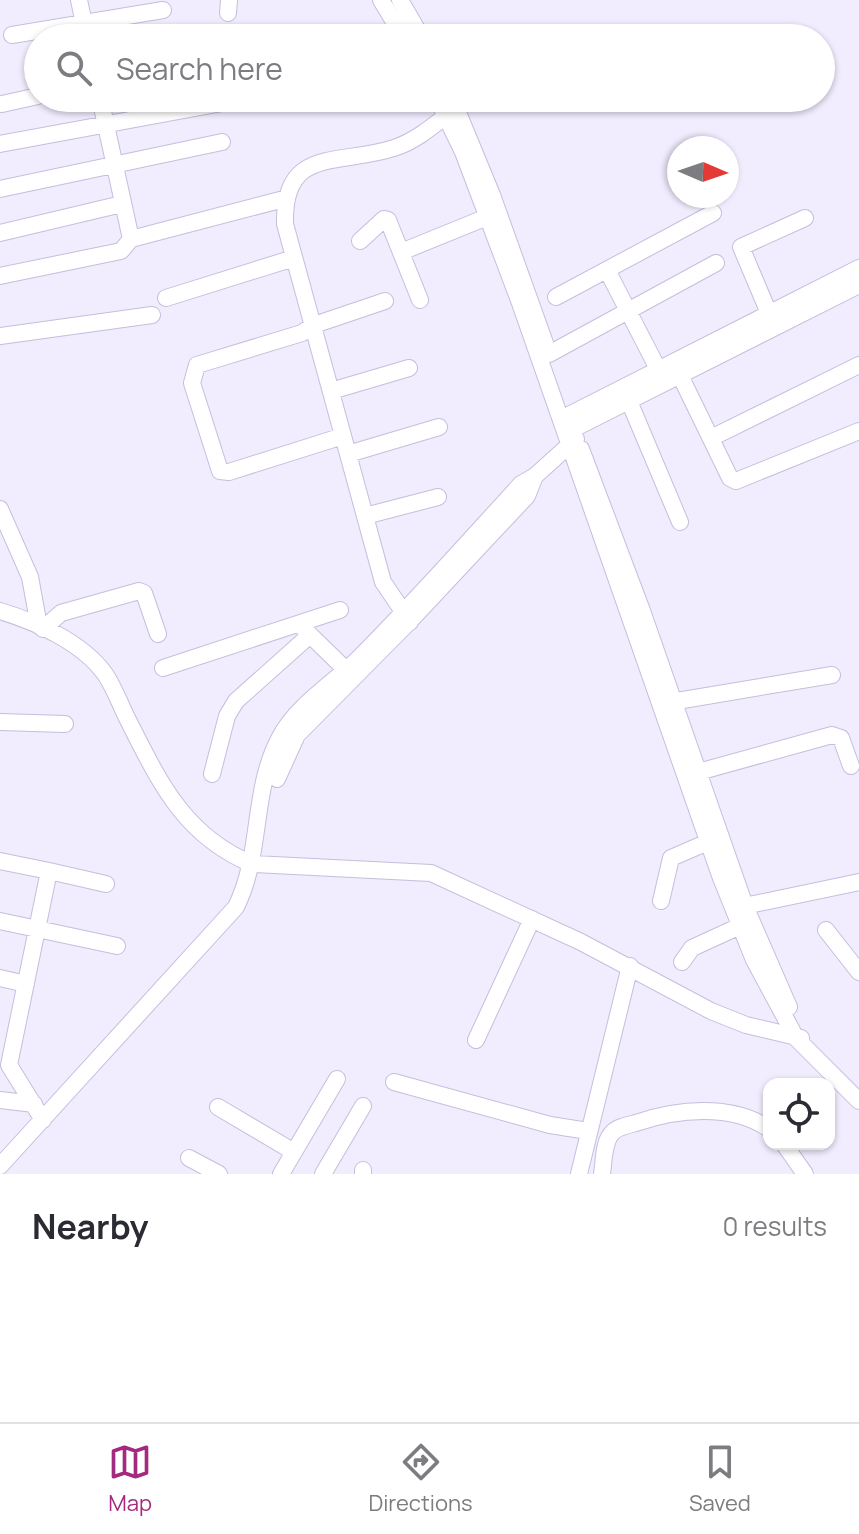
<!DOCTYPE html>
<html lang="en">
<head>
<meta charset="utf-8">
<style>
  :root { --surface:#fff; --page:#f2f2f3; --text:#2b2b33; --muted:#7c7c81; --line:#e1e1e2; --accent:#a42a7f }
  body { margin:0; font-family:Manrope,sans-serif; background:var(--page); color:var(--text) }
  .controls { position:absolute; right:24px; bottom:24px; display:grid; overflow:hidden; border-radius:16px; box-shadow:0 2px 6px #0004 }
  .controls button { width:72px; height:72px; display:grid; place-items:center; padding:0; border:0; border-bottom:2px solid var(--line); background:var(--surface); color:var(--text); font:40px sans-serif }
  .compass { position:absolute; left:667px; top:136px; width:72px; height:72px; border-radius:50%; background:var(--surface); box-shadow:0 2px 6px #0004; rotate:92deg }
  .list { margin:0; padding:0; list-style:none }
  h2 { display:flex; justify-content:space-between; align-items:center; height:104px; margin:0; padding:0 32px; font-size:34px }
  h2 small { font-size:26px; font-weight:400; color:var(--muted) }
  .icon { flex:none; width:44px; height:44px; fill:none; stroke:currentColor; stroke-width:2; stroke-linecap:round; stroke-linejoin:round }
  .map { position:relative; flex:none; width:859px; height:1174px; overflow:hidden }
  .search { position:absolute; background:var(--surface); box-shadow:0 2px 6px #0004; left:24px; right:24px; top:24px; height:88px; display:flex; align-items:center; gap:20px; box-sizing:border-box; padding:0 28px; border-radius:44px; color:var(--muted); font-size:30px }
  .sheet { height:248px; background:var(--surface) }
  nav { display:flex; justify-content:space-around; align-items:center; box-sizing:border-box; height:112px; border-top:2px solid var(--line); background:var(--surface); font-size:22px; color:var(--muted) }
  nav a { display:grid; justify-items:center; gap:4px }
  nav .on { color:var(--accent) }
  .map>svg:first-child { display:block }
</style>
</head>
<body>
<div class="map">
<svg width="859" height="1174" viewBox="0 0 859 1174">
  <rect width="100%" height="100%" fill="#f1ecfe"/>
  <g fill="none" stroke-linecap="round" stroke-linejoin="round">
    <defs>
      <path id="minor" d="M79,0L87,38
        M381,0L404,38
        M400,0L422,38
        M228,13L229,0
        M12,35L163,10
        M100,98L131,239L284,199
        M437,98L463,152L520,303L721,878L754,960L796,1038L859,1101
        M452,98L492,195L545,343
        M2,104L38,96
        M0,144L249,98
        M0,189L222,142
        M0,233L122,204
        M360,241L384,219L388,220L420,300
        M401,252L497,213
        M607,270L658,369
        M0,276L121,251L131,239
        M556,297L713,213
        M166,298L294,258
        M768,311L741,247L805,218
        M0,336L152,315
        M549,354L716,263
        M675,365L730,478L736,481L859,431
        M331,391L409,368
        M629,401L680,522
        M569,415L859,268
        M573,429L859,285
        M343,436L229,472L220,471L192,383L197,365L302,333L314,325L385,301
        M711,438L859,365
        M581,449L641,608L745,906L789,1007
        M348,454L439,427
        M0,509L30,577L39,626
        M365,516L438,497
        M0,611C36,622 82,642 105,674C114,687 120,704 127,718C159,781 183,835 252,864L431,873L581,942L711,1011L746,1025L801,1038
        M410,622L383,582L285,224C283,146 338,166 394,148C416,141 434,125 452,111
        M43,629L61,613L139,591L144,593L158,634
        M304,629L346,670
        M163,668L340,610
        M665,703L832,675
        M0,722L65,724
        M212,774L227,716L236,701L310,635
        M691,774L832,735L841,738L851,766
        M277,779L297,735L408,623L527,496L535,476
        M0,861L49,871L9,1065L43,1120
        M49,871L106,884
        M661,901L671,858L708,842
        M735,908L859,882
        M0,921L117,946
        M826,930L859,972
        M682,962L692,948L740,926
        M0,978L26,984
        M476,1040L532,919
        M394,1082L550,1125L588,1131
        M0,1100L34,1104
        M218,1107L294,1152
        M784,1144L805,1174
        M189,1158L219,1174
        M0,1166L236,907C263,852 251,791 280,737C296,706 333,683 358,659C414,603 467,543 521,484L535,476L576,439
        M281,1174L337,1079
        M323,1174L363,1106
        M363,1174V1170
        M579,1174L630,966
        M602,1174C604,1162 603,1141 613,1132C618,1127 628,1125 636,1123C676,1109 732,1103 769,1129"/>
    </defs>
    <use href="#minor" stroke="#c6bedb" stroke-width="18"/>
    <use href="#minor" stroke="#fff" stroke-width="16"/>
  </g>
</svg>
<div class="controls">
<button><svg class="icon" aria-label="locate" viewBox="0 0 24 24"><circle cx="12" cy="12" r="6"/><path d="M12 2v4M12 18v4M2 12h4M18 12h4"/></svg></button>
</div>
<svg class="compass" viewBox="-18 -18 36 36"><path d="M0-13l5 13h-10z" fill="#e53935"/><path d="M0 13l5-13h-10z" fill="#7c7c81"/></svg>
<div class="search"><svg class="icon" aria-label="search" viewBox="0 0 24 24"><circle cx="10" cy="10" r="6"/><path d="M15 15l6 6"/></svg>Search here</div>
</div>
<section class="sheet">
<h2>Nearby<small>0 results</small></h2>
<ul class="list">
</ul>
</section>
<nav>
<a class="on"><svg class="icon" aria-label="map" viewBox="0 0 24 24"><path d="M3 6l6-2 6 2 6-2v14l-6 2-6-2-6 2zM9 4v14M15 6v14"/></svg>Map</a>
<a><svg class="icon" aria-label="directions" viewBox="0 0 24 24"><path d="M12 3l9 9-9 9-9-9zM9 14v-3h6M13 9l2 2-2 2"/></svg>Directions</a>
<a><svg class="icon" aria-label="saved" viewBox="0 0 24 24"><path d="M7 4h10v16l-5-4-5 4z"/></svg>Saved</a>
</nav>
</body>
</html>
